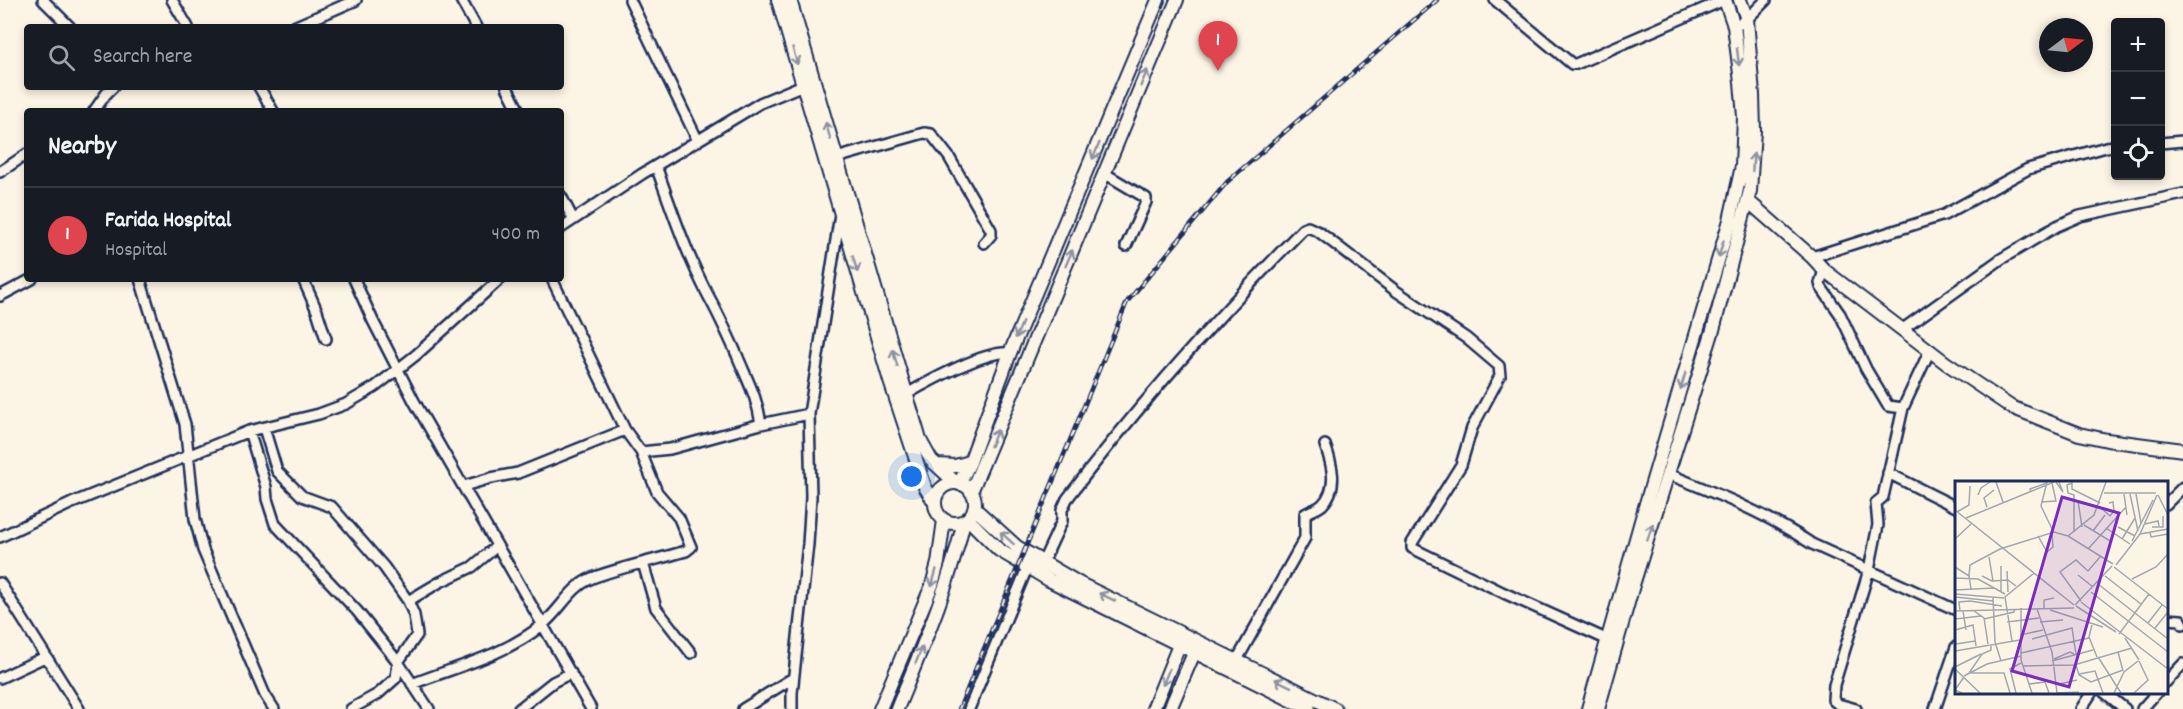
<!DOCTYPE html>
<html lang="en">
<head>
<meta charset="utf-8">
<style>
  :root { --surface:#171b24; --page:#242831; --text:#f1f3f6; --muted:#9ea1a6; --line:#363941; --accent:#1f6fb2 }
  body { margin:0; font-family:Dekko,sans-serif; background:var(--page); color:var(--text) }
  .controls { position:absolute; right:18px; top:18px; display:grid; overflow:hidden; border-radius:6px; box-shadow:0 3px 9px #0003 }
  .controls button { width:54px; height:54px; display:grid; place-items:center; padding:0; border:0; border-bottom:2px solid var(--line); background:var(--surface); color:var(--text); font:30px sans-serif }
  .compass { position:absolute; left:2039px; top:18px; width:54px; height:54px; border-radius:50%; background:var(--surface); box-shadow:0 3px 9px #0003; rotate:74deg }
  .you { position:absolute; left:912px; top:477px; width:21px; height:21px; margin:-15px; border:4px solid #fff; border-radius:50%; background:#1a73e8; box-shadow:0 0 0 9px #1a73e833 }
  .badge { display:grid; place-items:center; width:39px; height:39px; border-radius:50%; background:var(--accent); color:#fff; font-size:20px; font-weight:700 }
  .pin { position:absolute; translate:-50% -50px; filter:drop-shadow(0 2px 3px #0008) }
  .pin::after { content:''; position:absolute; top:32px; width:21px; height:18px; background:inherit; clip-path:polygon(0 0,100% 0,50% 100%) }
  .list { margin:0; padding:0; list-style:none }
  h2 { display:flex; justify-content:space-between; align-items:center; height:78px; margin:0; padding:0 24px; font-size:26px }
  h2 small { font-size:20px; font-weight:400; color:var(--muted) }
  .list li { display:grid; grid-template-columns:39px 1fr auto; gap:18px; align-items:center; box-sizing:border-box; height:96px; padding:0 24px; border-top:2px solid var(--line) }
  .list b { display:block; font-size:22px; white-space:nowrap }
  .list p { margin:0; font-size:20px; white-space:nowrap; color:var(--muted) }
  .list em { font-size:20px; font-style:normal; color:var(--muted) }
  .icon { flex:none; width:33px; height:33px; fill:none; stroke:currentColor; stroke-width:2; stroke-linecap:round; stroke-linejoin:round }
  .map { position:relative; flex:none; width:2183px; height:709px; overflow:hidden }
  .search { position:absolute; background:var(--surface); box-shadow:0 3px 9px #0003; left:24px; top:24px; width:540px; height:66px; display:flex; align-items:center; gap:15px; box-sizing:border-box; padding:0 21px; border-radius:6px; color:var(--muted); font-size:22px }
  .panel { position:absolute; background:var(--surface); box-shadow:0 3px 9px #0003; left:24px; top:108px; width:540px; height:174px; border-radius:6px }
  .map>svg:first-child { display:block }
</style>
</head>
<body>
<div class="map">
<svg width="2183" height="709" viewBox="0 0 2183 709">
  <rect width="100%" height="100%" fill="#fcf5e5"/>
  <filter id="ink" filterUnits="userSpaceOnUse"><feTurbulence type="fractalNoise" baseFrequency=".0167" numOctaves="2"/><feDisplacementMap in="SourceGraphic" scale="12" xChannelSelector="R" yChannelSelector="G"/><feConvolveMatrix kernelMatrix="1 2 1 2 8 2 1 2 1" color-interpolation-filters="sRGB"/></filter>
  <g filter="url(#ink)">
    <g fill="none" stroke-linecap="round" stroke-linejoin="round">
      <defs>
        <path id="street" d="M43,0L70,27
          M172,0L188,27
          M461,0L476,27
          M630,0L698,141
          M1495,0L1572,64H1576L1724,0
          M1734,26L1747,19L1766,0
          M294,27L356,0
          M259,87L273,111
          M507,87L519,111
          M94,111L106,94L113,87
          M2160,143L2183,141
          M836,158L924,133L931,134L949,157L991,230V235L984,243
          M656,166C672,210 687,256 709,297C720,317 728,335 737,355C747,380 757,396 761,424
          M0,172L27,154
          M1104,173L1146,198V202L1126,246
          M561,196L573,219
          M561,228L642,174L760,103L803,85
          M1812,257L1944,215L2028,169L2106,147L2116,146
          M1824,270L1820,283L1821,287L1840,314L1866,369L1888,406L1903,408
          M140,279L185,424L195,519L203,550L265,695L274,709
          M303,279L317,311L326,339
          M354,279L373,321L414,401L591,709
          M0,296L32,279
          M1903,329L2001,259L2057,226L2080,216L2183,194
          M905,395C926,383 987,349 1010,353
          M264,428L277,471L302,496L332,507L384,567L408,601L414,615L417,635L398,662L396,678L378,694L351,709
          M249,431L266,487L267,499L275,524L357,611L398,662L429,709
          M641,452L670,449L761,424L809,414
          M1888,473L1956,507
          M1668,474C1718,494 1767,514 1812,544L1956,610
          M464,486L491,478L518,473L625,430
          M2166,504L2183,487
          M0,537L72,503L249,431L319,414L346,404L375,387L416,355L500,279
          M643,563L656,608L691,653
          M1042,564L1062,521V510L1067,499C1139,404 1219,315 1303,229L1308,227L1319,232L1396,291L1466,338L1499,366L1500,376L1472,428L1461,465L1412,543V548L1504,593L1608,640
          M0,583L79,709
          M408,601L440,582L472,567L497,546
          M2166,619L2181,620L2183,624
          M1237,660L1305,538V514C1310,511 1317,509 1322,505C1339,488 1332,464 1325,445
          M0,678L45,657
          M2166,682L2183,664
          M412,684C455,667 506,655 542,625C560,611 570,587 592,578C621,567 656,560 686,551L691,547L679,518L657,492L641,452L625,430L552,279
          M2104,692L2125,709
          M519,709L553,682L571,673
          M743,709L793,678
          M792,709V693L808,544L811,497L809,414L840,214
          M969,709L1027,568
          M1856,709L1838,704L1833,700L1834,685L1869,570L1878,525L1876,503L1883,497L1903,408L1930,350
          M1935,709L1956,647
          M2081,709L2092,692
          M2142,709L2157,692"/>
        <path id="secondary" d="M778,0L890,381L925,487L935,503
          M790,0L920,440L931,460L956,483
          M1748,201L1812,257L1824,270L1946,363L2011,407L2079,434L2107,440L2183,450
          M938,465L955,466L970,462
          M935 503a20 20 0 1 1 40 0a20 20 0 1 1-40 0Z
          M959,484L970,462L1010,353L1158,0
          M971,492L1177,0
          M974,508L1017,547L1080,584L1335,709
          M968,519L999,550L1049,580L1309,709
          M880,709L932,585L938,563L944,520
          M897,709C922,648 949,586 964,521
          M1153,709L1179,645
          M1170,709L1194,653
          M1588,709L1645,507L1730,220L1742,166L1744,117L1741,82L1734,26L1725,0
          M1598,709L1633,585L1713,330L1750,191L1754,131L1753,95L1747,19L1740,0"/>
      </defs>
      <use href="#street" stroke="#1b2f5e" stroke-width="14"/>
      <use href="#secondary" stroke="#1b2f5e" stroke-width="16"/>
      <use href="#street" stroke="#fcf5e5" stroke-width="9"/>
      <use href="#secondary" stroke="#fcf5e5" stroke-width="12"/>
      <defs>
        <path id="rail" d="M959,709L1127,302L1227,182L1437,0"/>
      </defs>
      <use href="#rail" stroke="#1b2f5e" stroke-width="4.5"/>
      <use href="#rail" stroke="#fcf5e5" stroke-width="2" stroke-dasharray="7" stroke-linecap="butt"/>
    </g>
    <defs><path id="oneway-shaft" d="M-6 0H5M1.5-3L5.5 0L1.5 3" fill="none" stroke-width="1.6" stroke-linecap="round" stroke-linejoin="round" transform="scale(1.5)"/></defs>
    <g stroke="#8c92a2">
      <use href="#oneway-shaft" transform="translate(795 56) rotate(74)"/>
      <use href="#oneway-shaft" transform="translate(1738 57) rotate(83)"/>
      <use href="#oneway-shaft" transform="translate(1144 78) rotate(-67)"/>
      <use href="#oneway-shaft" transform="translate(828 131) rotate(-106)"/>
      <use href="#oneway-shaft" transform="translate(1096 151) rotate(113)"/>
      <use href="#oneway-shaft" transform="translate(1753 162) rotate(-86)"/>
      <use href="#oneway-shaft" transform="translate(1721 249) rotate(107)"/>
      <use href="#oneway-shaft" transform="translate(1069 258) rotate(-67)"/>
      <use href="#oneway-shaft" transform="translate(855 264) rotate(73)"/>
      <use href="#oneway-shaft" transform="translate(1019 330) rotate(113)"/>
      <use href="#oneway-shaft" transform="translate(895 358) rotate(-106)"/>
      <use href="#oneway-shaft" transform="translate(1683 381) rotate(107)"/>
      <use href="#oneway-shaft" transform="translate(994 438) rotate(-67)"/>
      <use href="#oneway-shaft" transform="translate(1650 532) rotate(-72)"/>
      <use href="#oneway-shaft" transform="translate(1007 538) rotate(-138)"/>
      <use href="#oneway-shaft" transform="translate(934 578) rotate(106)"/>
      <use href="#oneway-shaft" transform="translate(1107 597) rotate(-154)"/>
      <use href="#oneway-shaft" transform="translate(919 655) rotate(-68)"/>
      <use href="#oneway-shaft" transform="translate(1166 677) rotate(112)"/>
      <use href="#oneway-shaft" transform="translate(1283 683) rotate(-154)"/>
    </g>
  </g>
  <g transform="translate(1955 481)">
    <rect width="213" height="213" fill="#fcf5e5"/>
    <path fill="none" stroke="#a2a6af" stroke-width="1.5" d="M41,1L48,21M92,1L86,25L99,52M101,1L108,11L104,1M117,1V8L145,22M117,2L112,4L113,12L119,14V51M76,11L75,8L92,2M149,12H201M169,13L172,34M175,13L183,50M181,13L186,42M23,14L26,7L35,1M203,14L213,34M86,21L101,20L97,2M32,26L29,17L39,9M0,29L119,124M2,31L14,24L15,5M11,37L99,1M190,43L203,40L204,45M129,44L155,60L159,53M127,46L123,20L145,26L155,35L159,30L158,21L154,22M163,46L180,55M197,46H208V35M151,47L175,63M138,50L150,34M195,51L196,56L213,53M185,53L213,48M83,55L92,71L98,66L97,52M113,55L139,34L151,1M0,58L16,43M167,58L180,37M177,60L198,19M45,68L99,51L113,55L158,83M133,68L171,26M34,76L38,100M161,84L185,53L202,14M0,86L14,95L16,108M159,86L213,128M52,90L53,111M123,94L138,106M14,95L15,84L45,68M27,95L37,100L53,99L61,105M150,95L186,123M0,97L23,98L50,113M177,98L201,86L213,73M143,103L213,158M0,109L39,107M46,110V85M136,111L213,171M0,113L49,117M0,116L38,120M38,116L40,161L46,180M126,120L105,91L121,79L133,90L145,76M126,121L213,188M120,124L157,85M121,125L161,151M66,127V179L77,212M89,127V119L99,117M82,128L97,171L102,212M95,129L148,146M0,130L119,127M5,130L4,121L15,120L47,125M8,130L11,149M19,130L29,137L33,163M0,138L26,135M29,138L59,131L60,128M52,141L84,137M85,141L108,139M193,142L207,124M137,144L134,156L142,176M200,147L213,131M0,149L18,144L21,165M164,153L194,113M65,154L88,149M170,157L184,179M77,158L117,147L121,173M57,160L50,116L79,92M1,163L20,160M0,170L65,159M163,171L168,190M66,172L134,157M143,176L166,212M99,178L115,171L119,173M97,180L138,169M121,184L124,194L136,201L168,189M68,185L119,184L177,167M0,186L26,173M0,188L25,212M14,192L27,173L36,169V163M16,192H49L55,212M124,193L140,190L148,212M9,195L32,183L66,175M74,203L90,201L94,212M100,204L122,199M7,212L0,209L9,196M61,212L55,188L66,182M102,212L124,211M159,212L169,191L183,180M179,212L193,199L184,180"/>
    <path fill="#7b2cbf" fill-opacity="0.15" stroke="#7b2cbf" stroke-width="3" d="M107,16L164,32L114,206L57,190Z"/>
    <rect width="213" height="213" fill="none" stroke="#1b2f5e" stroke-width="3"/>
  </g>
</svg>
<div class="controls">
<button>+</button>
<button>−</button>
<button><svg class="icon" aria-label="locate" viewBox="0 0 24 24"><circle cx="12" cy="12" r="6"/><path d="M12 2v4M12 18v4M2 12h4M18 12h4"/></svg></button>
</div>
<svg class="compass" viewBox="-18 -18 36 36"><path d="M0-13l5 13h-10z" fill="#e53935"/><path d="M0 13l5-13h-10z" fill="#9ea1a6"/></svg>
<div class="you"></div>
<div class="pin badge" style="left:1218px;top:71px;background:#e0444e">1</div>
<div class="search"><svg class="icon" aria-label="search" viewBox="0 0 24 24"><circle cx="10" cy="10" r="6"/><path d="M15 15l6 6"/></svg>Search here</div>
<section class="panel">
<h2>Nearby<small></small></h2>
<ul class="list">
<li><span class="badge" style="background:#e0444e">1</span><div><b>Farida Hospital</b><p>Hospital</p></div><em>400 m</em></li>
</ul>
</section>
</div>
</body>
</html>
